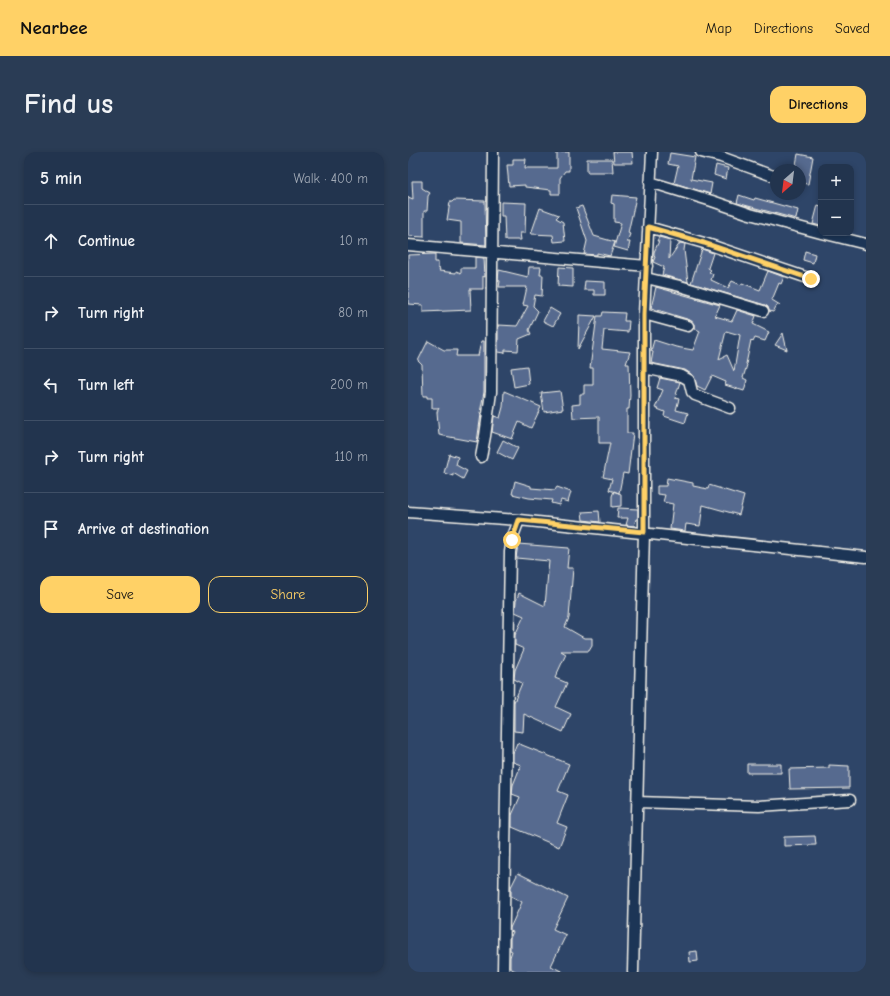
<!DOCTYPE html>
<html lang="en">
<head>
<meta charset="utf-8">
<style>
  :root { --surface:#22344e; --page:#2a3c55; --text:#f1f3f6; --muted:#a2aab6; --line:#3f4f66; --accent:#ffd166 }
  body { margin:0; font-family:"Comic Neue",sans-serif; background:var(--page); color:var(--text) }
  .controls { position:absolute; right:12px; top:12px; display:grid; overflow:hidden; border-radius:8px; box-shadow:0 2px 6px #0003 }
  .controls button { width:36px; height:36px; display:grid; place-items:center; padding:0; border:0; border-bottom:1px solid var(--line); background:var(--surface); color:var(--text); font:20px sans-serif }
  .compass { position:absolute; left:362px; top:12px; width:36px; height:36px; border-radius:50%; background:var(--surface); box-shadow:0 2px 6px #0003; rotate:208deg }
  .stop { position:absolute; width:12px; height:12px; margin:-9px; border:3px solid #ffd166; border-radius:50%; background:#fff }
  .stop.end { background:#ffd166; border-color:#fff; box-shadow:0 1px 4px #0008 }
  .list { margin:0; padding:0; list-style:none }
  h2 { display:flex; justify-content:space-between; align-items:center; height:52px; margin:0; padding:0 16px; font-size:17px }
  h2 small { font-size:13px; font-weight:400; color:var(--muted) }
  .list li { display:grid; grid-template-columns:26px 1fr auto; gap:12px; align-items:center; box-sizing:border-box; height:72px; padding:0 16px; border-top:1px solid var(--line) }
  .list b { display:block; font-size:15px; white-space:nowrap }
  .list em { font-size:13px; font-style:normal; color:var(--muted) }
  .actions { display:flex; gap:8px; padding:12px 16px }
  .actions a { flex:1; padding:9px 0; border:1px solid var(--accent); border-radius:12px; text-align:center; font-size:14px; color:var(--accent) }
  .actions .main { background:var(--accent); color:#111 }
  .icon { flex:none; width:22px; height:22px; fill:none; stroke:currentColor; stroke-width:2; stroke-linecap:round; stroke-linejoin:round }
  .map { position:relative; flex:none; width:458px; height:820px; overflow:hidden; border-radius:12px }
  header { display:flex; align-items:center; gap:24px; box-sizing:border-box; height:56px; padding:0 20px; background:var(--accent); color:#111 }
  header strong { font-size:19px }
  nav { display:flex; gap:22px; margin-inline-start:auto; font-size:14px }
  .intro { display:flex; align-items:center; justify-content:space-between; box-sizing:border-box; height:96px; padding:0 24px }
  h1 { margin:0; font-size:28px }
  .button { padding:10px 18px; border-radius:12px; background:var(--accent); color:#111; font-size:14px; font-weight:700 }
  main { display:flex; gap:24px; padding:0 24px }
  aside { flex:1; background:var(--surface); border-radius:12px; box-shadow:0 2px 6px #0003 }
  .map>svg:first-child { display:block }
</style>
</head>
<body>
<header>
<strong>Nearbee</strong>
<nav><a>Map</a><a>Directions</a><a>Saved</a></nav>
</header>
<div class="intro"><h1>Find us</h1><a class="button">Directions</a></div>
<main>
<aside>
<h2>5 min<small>Walk · 400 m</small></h2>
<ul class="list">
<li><svg class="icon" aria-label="ahead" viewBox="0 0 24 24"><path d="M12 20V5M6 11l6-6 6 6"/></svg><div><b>Continue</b></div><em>10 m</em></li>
<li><svg class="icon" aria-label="right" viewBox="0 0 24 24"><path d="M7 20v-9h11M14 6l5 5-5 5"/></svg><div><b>Turn right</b></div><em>80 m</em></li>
<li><svg class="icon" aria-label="left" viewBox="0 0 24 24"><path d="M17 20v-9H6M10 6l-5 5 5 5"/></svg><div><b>Turn left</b></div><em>200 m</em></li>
<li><svg class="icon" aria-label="right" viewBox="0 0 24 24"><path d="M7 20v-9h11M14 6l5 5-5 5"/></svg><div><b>Turn right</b></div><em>110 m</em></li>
<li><svg class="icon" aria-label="arrive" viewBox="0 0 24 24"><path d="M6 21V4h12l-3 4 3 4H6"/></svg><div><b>Arrive at destination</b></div></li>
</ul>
<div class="actions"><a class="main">Save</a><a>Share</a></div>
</aside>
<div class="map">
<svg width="458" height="820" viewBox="0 0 458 820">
  <rect width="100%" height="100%" fill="#2e4568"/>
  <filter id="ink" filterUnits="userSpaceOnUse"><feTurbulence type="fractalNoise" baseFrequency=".025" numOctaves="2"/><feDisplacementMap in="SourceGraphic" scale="8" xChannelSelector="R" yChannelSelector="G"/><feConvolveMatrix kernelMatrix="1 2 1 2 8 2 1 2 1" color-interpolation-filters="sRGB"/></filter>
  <g filter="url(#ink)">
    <path fill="#566b8f" stroke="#f4f1e8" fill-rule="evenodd" d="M149,0H161V19H157L152,26V42H143V38L117,35V33L101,34L99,13H105V7H118L117,16H149Z
      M205,0H224L225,11H206Z
      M262,1L287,5L283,27L304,31L302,42L266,31L270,14L260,12Z
      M390,2L405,5L400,32L392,31V18H387Z
      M179,7H204L205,20H179Z
      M308,13L320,16L318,27L306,23Z
      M4,29H14V36L22,41L20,44L19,59H16V85L0,84V45L5,47Z
      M204,43L228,45L220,81L222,82L219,90H222L220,99L206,95L213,71L206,70V52L203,51Z
      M331,43L346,48L347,46L390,58L388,67L329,51Z
      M46,48L77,49L78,93L53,91V70L39,68L42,50H44Z
      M93,50L118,51L117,81H112L113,88H97L96,64H93Z
      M410,53L413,54V74L405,72Z
      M174,54L186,84L207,90L202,104L189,101V103L176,102L179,89L168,56Z
      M132,56L151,63L148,66L155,70L157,89L146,90L145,83L123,82Z
      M251,85L262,88L261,107L272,91L277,92L276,98L280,130L254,123L256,115L245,110L247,105L246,104V100L251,89H249Z
      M294,97L305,101L300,116L303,118L301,120L305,122L303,128L320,136L324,129L333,133L334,131L352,138L360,119L376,125L373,132L371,131L364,148L372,153H369L365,160L361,159L360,155L357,153L283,131Z
      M397,99L407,102L405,111L395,108Z
      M27,102V110H30V116L32,117L31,119L48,121V119L53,121V116H67V105L76,106L77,125L75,124V137H62L63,158L15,160V153L0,152V103Z
      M121,115H133L132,123H135L134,144L127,143L125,154L130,159L121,178L123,182L111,187L110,199L97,198V201L90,200V173L109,174L120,154L115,153L119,135H91L92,129L90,128L91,118L120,125Z
      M151,115L165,116V135L150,134Z
      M177,129L197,130V143H186V138H176Z
      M248,135L312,153L307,164L324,169L329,158L348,164L345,172L361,180L357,189L347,186L345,190L343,188L338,212L339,213L335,226L339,228L336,239L317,233L318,230L304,224L297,238L289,234L286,224L277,218L243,211L245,200L243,199L246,188L268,195L285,198L292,179L286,176V172L282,168L243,156ZM318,179L332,183L326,219L319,203L311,207Z
      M142,156L152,162L145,174L135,169Z
      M195,160L217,161L216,169H221L220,180L196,178L194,197L222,200L218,212H221L222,243L221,257H219V281H225L220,322L215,321L211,341L201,338L204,327L195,325L202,291H191V265L165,266L164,253L172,252V242H176V233H185V216H182L189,164H194Z
      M171,163L188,164L170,197L171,168Z
      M375,181L379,198L367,193Z
      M20,189L36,198H49L48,204H70L73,189H76V240L72,261L73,262L69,290L31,283L29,260L31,256H24V246H19V244H15L14,213L10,209Z
      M119,214L121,232L106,235L103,216Z
      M252,226L272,230L267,246L271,247L268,258L280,261L277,271L256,264L257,260L247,256L255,238L249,236Z
      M96,239L133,255L123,276L111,270L104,287L84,280L86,264L92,266L95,255Z
      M152,239L155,257L136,260L133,241Z
      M95,288L110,296L104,308L89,300Z
      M41,302L50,305L48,313L59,319L55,327L45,321V324L36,321Z
      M259,326L285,331V334L300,337L301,333L336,344L331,363L295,353L292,374L278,372L277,379L262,377L265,352L255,350L257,343L249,342V334H258Z
      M107,329L123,334V336L147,338L149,335L163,340L160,350L153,348L151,353L143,351L144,348L121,346L104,342Z
      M206,339L213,342V354L204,355V344Z
      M210,356L230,357V367H228L226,374L218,373L220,366H209Z
      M191,359L192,370L175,368L174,360Z
      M110,392L161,396L159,416H165L161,466L157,475L176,486H184V494L181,499H153L158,502L147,526L159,531L148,555L163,562L155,580L116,562L115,580L106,579V550L114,531L106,527L107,518L116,497L107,493V483L116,464L107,460L108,449L111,441L137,454L141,409L108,406Z
      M109,591L161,612L150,639L160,643L149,671L159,675L151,695L104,675V663L112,645L104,642L105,633L113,613L105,610V601Z
      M339,612H373V621H339Z
      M421,613L441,614V636L382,637L381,617L421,616Z
      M407,684L408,693L376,694V685Z
      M110,721L160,746L145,777L158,783L143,814L155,820H109L102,816V805L104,799L102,798V786L105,780L102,779V776L114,750L103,744V735Z
      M289,799L290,809L282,810L281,800Z"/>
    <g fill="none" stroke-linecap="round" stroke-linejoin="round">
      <defs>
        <path id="minor" d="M293,0L313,5L368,25
          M242,30L304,49L342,62L413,81
          M240,75L296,91L403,127
          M414,81L458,92
          M0,93L239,114
          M238,126L272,134L355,159
          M236,162L280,174
          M236,216L274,224L281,228L284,240L287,243L322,256
          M73,305L77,284L83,240L85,0
          M0,360L111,368L458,405
          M229,650L351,654L442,648
          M95,820L102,400L104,387L111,368
          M225,820L236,380V162L244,0"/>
      </defs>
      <use href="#minor" stroke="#f4f1e8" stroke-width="13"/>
      <use href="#minor" stroke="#1d3557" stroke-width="10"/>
    </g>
  </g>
  <g fill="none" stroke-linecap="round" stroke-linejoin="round" filter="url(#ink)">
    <path stroke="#ffd166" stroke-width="5" d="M104,388L111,368L236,380V162L240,75L296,91L403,127"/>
  </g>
</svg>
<div class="controls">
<button>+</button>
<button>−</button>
</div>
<svg class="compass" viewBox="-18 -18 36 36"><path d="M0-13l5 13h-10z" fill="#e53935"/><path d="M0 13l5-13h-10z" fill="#a2aab6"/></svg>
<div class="stop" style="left:104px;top:388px"></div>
<div class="stop end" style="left:403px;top:127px"></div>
</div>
</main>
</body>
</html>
